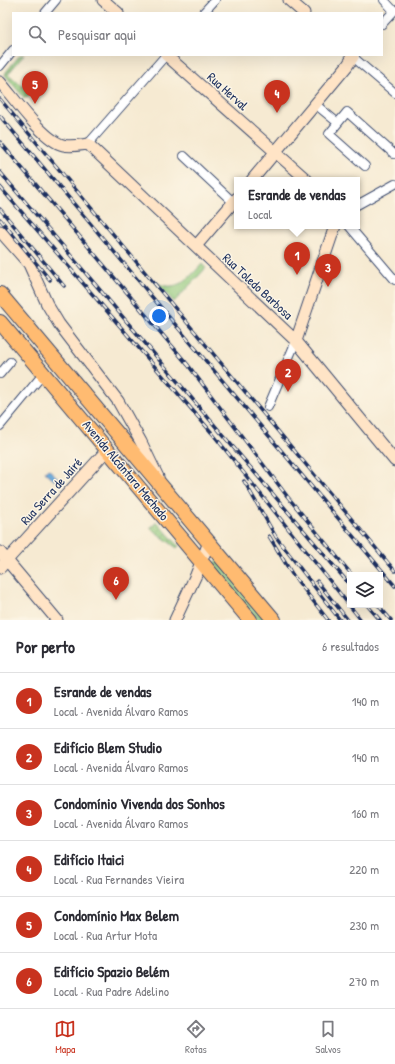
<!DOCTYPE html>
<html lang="pt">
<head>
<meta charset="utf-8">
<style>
  :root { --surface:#fff; --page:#f7f7f7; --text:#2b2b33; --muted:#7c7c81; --line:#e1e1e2; --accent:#c8321e }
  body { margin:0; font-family:"Patrick Hand",sans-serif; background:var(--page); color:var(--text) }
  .controls { position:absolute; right:12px; bottom:12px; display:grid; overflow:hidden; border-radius:0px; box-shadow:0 4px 16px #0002 }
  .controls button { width:36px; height:36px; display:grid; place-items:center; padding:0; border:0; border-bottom:1px solid var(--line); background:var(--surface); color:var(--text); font:20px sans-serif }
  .you { position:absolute; left:159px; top:316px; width:14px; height:14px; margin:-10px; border:3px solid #fff; border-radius:50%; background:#1a73e8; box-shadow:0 0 0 6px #1a73e833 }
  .badge { display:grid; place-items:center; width:26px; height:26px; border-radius:50%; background:var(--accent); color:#fff; font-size:13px; font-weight:700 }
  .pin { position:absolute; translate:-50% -33px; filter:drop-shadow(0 1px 2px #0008) }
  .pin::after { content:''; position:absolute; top:21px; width:14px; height:12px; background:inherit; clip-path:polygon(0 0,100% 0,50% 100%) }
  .popup { position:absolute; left:234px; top:177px; width:126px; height:52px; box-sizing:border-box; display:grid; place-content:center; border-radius:0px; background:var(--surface); filter:drop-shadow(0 1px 3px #0005); font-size:13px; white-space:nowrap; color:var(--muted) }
  .popup b { font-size:15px; color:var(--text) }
  .popup::after { content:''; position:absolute; left:50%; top:100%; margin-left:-8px; border:8px solid transparent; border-top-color:var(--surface) }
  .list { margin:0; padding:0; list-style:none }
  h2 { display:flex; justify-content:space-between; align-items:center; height:52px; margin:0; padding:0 16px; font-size:17px }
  h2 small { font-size:13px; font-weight:400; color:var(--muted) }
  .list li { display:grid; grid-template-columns:26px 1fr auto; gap:12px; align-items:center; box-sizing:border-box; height:56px; padding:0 16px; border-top:1px solid var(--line) }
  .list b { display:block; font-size:15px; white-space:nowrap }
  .list p { margin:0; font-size:13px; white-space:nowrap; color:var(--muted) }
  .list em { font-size:13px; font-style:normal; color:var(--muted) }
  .icon { flex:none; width:22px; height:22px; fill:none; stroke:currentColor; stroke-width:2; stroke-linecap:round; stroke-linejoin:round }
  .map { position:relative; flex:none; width:395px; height:620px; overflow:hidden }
  .search { position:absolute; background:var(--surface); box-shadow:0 4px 16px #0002; left:12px; right:12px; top:12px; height:44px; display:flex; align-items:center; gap:10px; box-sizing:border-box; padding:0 14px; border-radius:0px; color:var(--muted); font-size:15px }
  .sheet { height:388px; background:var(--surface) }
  nav { display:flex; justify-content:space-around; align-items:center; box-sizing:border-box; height:56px; border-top:1px solid var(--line); background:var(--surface); font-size:11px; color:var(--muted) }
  nav a { display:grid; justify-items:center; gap:2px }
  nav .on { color:var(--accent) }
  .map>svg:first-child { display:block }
</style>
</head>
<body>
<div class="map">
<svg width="395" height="620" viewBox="0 0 395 620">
  <defs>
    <pattern id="grass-tufts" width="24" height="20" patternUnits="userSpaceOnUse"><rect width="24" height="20" fill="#90c87b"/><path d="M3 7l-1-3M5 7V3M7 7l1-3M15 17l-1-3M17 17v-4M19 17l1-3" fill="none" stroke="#75a368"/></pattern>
    <pattern id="garden-furrows" width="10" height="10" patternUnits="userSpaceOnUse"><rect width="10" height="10" fill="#90c87b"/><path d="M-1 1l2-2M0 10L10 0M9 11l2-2" fill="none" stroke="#75a368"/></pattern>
  </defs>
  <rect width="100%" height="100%" fill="#fcf5e5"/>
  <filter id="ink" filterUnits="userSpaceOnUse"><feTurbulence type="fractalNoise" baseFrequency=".025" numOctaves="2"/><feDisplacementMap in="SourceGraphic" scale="8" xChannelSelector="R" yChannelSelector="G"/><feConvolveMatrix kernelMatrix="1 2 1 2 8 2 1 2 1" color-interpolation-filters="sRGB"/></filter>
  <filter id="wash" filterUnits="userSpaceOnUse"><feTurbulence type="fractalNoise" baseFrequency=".012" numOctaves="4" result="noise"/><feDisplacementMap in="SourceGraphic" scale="16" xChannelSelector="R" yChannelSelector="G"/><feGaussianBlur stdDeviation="0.9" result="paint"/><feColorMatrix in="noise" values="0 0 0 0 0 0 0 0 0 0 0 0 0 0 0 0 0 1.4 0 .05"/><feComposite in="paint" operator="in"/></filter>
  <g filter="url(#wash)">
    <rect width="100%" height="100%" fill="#f6ead2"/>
    <path fill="url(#grass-tufts)" stroke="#567c6c" d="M202,264L206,268L174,302L157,283C177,293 190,277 202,264Z
      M218,559L268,620H257L211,566Z"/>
    <path fill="url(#garden-furrows)" stroke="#567c6c" d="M20,55H24L8,74L31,93L25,99L5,75L6,72Z
      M157,522L179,546L177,548L150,528Z"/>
    <path fill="#69acde" stroke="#426e9e" d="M48,469L58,478L55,481L45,472Z"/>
  </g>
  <g filter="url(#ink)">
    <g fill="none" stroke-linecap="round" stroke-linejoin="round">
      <defs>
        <path id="street" d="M384,0L394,11
          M45,13L56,0
          M203,13L215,0
          M382,24L395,10
          M355,55L353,57L395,93
          M0,66L13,50
          M315,104L338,123
          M88,144L166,55
          M184,156L233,202
          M365,166L329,134L347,112L394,154
          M357,205L395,184
          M349,226L395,280
          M0,374L10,362
          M268,407L296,341
          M0,426L44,373"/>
        <path id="secondary" d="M103,0L118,13
          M289,0L304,13
          M166,55L307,180
          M0,82C14,98 43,140 63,145C71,147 80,145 88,144L296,341L395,461
          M252,180L347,66L353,57L351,55
          M0,231L29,264L47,304L59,324L118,401L141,442L158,477
          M196,246L237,198
          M296,341L335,226
          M0,552L57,620
          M0,568L108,449
          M175,620L196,575L209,542"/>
        <path id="highway" d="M0,294L274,620
          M0,322L250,620"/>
      </defs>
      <use href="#street" stroke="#3c4b6f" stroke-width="10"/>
      <use href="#secondary" stroke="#3c4b6f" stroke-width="13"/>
      <use href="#highway" stroke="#3c4b6f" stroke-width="16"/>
      <use href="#street" stroke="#fff" stroke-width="8"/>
      <use href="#secondary" stroke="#ffe4c6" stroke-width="11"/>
      <use href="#highway" stroke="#ffbb71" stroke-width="14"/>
      <defs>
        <path id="rail" d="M0,99L395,571
          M0,116L395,586
          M0,142L188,365L287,496L352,575
          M0,172L350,585
          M0,187L212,433L361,620
          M0,209L64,286
          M0,219L50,280
          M244,481L276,537L340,620
          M269,536L292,574L328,620
          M317,581L348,620
          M367,605L380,620
          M378,605L391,620"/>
      </defs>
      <use href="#rail" stroke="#1b2f5e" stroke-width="3.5"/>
      <use href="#rail" stroke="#fcf5e5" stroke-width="2" stroke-dasharray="6" stroke-linecap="butt"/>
    </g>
  </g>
  <g text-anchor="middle" stroke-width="3" stroke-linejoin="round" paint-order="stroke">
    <g font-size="13" fill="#1b2f5e" stroke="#fcf5e5">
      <text transform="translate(228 91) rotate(42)" y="5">Rua Herval</text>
      <text transform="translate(258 286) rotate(43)" y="5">Rua Toledo Barbosa</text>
      <text transform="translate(126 470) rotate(50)" y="5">Avenida Alcântara Machado</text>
      <text transform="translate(51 491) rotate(-48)" y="5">Rua Serra de Jairé</text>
    </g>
  </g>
</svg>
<div class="controls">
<button><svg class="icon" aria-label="layers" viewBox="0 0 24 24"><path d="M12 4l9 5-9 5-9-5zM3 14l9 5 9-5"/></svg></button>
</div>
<div class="you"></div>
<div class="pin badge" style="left:297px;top:275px">1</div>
<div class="popup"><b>Esrande de vendas</b>Local</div>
<div class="pin badge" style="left:288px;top:392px">2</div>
<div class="pin badge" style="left:328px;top:287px">3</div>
<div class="pin badge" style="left:277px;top:113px">4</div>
<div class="pin badge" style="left:35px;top:104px">5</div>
<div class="pin badge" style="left:116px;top:600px">6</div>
<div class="search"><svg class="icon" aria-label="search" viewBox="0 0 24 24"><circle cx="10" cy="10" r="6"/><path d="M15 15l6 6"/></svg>Pesquisar aqui</div>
</div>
<section class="sheet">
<h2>Por perto<small>6 resultados</small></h2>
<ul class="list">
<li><span class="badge">1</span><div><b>Esrande de vendas</b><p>Local · Avenida Álvaro Ramos</p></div><em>140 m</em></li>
<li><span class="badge">2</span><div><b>Edifício Blem Studio</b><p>Local · Avenida Álvaro Ramos</p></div><em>140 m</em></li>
<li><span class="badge">3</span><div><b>Condomínio Vivenda dos Sonhos</b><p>Local · Avenida Álvaro Ramos</p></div><em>160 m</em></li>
<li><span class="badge">4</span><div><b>Edifício Itaici</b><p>Local · Rua Fernandes Vieira</p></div><em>220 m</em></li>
<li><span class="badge">5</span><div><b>Condomínio Max Belem</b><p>Local · Rua Artur Mota</p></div><em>230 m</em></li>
<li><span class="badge">6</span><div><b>Edifício Spazio Belém</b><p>Local · Rua Padre Adelino</p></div><em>270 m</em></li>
</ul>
</section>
<nav>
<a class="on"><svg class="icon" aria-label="map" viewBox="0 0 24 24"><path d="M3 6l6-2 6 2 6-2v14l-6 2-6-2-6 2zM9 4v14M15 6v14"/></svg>Mapa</a>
<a><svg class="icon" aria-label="directions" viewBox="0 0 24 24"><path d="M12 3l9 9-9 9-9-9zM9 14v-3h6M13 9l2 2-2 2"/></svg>Rotas</a>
<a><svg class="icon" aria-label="saved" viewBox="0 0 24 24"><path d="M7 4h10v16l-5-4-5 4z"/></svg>Salvos</a>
</nav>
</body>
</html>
